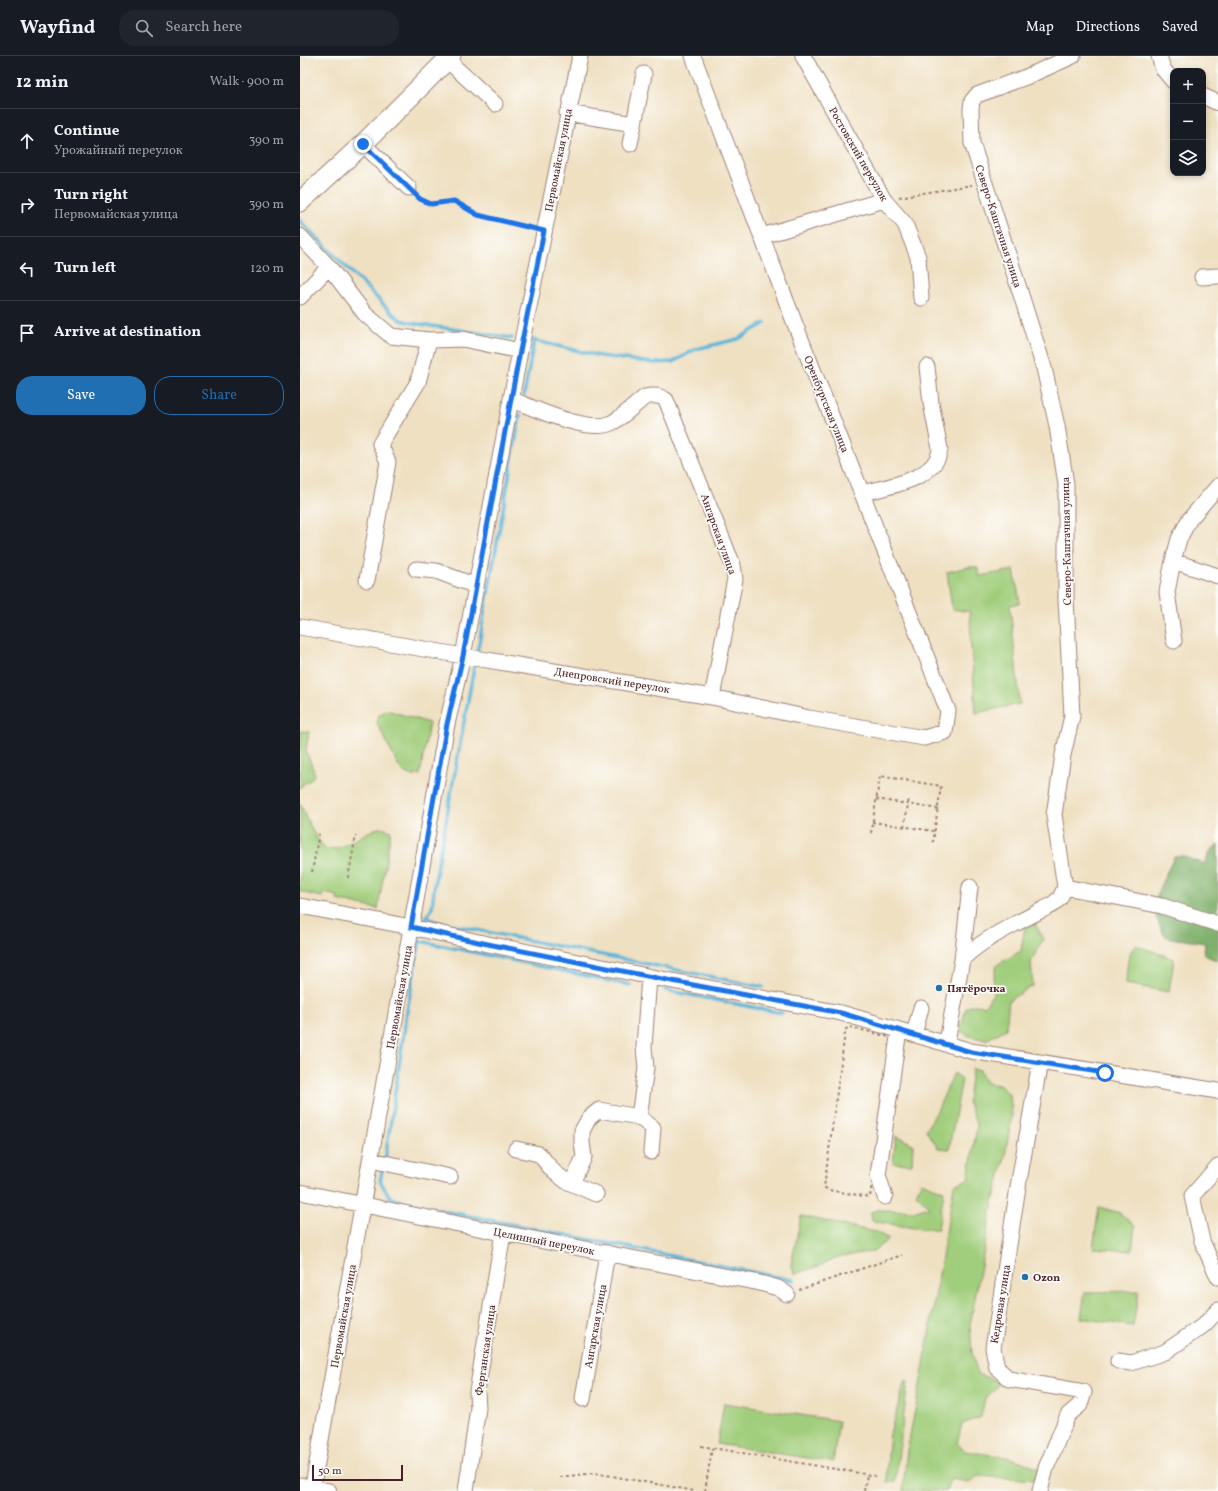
<!DOCTYPE html>
<html lang="en">
<head>
<meta charset="utf-8">
<style>
  :root { --surface:#171b24; --page:#20242c; --text:#f1f3f6; --muted:#9ea1a6; --line:#363941; --accent:#1f6fb2 }
  body { margin:0; font-family:Vollkorn,serif; background:var(--page); color:var(--text) }
  .controls { position:absolute; right:12px; top:12px; display:grid; overflow:hidden; border-radius:8px; box-shadow:0 2px 6px #0003 }
  .controls button { width:36px; height:36px; display:grid; place-items:center; padding:0; border:0; border-bottom:1px solid var(--line); background:var(--surface); color:var(--text); font:20px sans-serif }
  .scale { position:absolute; left:12px; bottom:10px; width:91px; box-sizing:border-box; padding-left:4px; border:2px solid #4a1f2b; border-top:0; font-size:11px; line-height:14px; white-space:nowrap; color:#4a1f2b; -webkit-text-stroke:3px #fdfcf7; paint-order:stroke }
  .stop { position:absolute; width:12px; height:12px; margin:-9px; border:3px solid #1a73e8; border-radius:50%; background:#fff }
  .stop.end { background:#1a73e8; border-color:#fff; box-shadow:0 1px 4px #0008 }
  .list { margin:0; padding:0; list-style:none }
  h2 { display:flex; justify-content:space-between; align-items:center; height:52px; margin:0; padding:0 16px; font-size:17px }
  h2 small { font-size:13px; font-weight:400; color:var(--muted) }
  .list li { display:grid; grid-template-columns:26px 1fr auto; gap:12px; align-items:center; box-sizing:border-box; height:64px; padding:0 16px; border-top:1px solid var(--line) }
  .list b { display:block; font-size:15px; white-space:nowrap }
  .list p { margin:0; font-size:13px; white-space:nowrap; color:var(--muted) }
  .list em { font-size:13px; font-style:normal; color:var(--muted) }
  .actions { display:flex; gap:8px; padding:12px 16px }
  .actions a { flex:1; padding:9px 0; border:1px solid var(--accent); border-radius:16px; text-align:center; font-size:14px; color:var(--accent) }
  .actions .main { background:var(--accent); color:#fff }
  .icon { flex:none; width:22px; height:22px; fill:none; stroke:currentColor; stroke-width:2; stroke-linecap:round; stroke-linejoin:round }
  .map { position:relative; flex:none; width:918px; height:1435px; overflow:hidden }
  header { display:flex; align-items:center; gap:24px; box-sizing:border-box; height:56px; padding:0 20px; background:var(--surface); border-bottom:1px solid var(--line) }
  header strong { font-size:19px }
  nav { display:flex; gap:22px; margin-inline-start:auto; font-size:14px }
  .search { width:280px; height:36px; background:var(--page); display:flex; align-items:center; gap:10px; box-sizing:border-box; padding:0 14px; border-radius:16px; color:var(--muted); font-size:15px }
  main { display:flex }
  aside { flex:1; background:var(--surface) }
  .map>svg:first-child { display:block }
</style>
</head>
<body>
<header>
<strong>Wayfind</strong>
<div class="search"><svg class="icon" aria-label="search" viewBox="0 0 24 24"><circle cx="10" cy="10" r="6"/><path d="M15 15l6 6"/></svg>Search here</div>
<nav><a>Map</a><a>Directions</a><a>Saved</a></nav>
</header>
<main>
<aside>
<h2>12 min<small>Walk · 900 m</small></h2>
<ul class="list">
<li><svg class="icon" aria-label="ahead" viewBox="0 0 24 24"><path d="M12 20V5M6 11l6-6 6 6"/></svg><div><b>Continue</b><p>Урожайный переулок</p></div><em>390 m</em></li>
<li><svg class="icon" aria-label="right" viewBox="0 0 24 24"><path d="M7 20v-9h11M14 6l5 5-5 5"/></svg><div><b>Turn right</b><p>Первомайская улица</p></div><em>390 m</em></li>
<li><svg class="icon" aria-label="left" viewBox="0 0 24 24"><path d="M17 20v-9H6M10 6l-5 5 5 5"/></svg><div><b>Turn left</b></div><em>120 m</em></li>
<li><svg class="icon" aria-label="arrive" viewBox="0 0 24 24"><path d="M6 21V4h12l-3 4 3 4H6"/></svg><div><b>Arrive at destination</b></div></li>
</ul>
<div class="actions"><a class="main">Save</a><a>Share</a></div>
</aside>
<div class="map">
<svg width="918" height="1435" viewBox="0 0 918 1435">
  <rect width="100%" height="100%" fill="#fdfcf7"/>
  <filter id="ink" filterUnits="userSpaceOnUse"><feTurbulence type="fractalNoise" baseFrequency=".025" numOctaves="2"/><feDisplacementMap in="SourceGraphic" scale="8" xChannelSelector="R" yChannelSelector="G"/><feConvolveMatrix kernelMatrix="1 2 1 2 8 2 1 2 1" color-interpolation-filters="sRGB"/></filter>
  <filter id="wash" filterUnits="userSpaceOnUse"><feTurbulence type="fractalNoise" baseFrequency=".012" numOctaves="4" result="noise"/><feDisplacementMap in="SourceGraphic" scale="16" xChannelSelector="R" yChannelSelector="G"/><feGaussianBlur stdDeviation="0.9" result="paint"/><feColorMatrix in="noise" values="0 0 0 0 0 0 0 0 0 0 0 0 0 0 0 0 0 1.4 0 .05"/><feComposite in="paint" operator="in"/></filter>
  <g filter="url(#wash)">
    <rect width="100%" height="100%" fill="#efe0c2"/>
    <path fill="#a1ce7c" stroke="#767654" d="M668,511H677L680,520L714,514L720,547L710,549L720,648L676,657L671,591L670,556L652,553L647,516Z
      M87,654L129,667L120,719L116,718L115,721L105,717L99,711L77,667L79,659Z
      M1,675L9,676L6,695L15,718C12,725 4,726 0,732Z
      M0,748C7,761 12,778 22,789C34,803 65,774 79,772C82,772 88,774 91,775L78,853L37,844L38,840L23,837L22,841L0,836Z
      M734,866L743,883L731,906L733,930L709,944L706,973L686,984L669,980L660,974L666,952L674,949L685,950L694,936L693,925L697,909L721,895L725,869Z
      M836,889L874,903L869,936L826,928C827,917 826,897 836,889Z
      M672,1013L680,1014L686,1027L699,1029L710,1039L712,1059L705,1100L692,1150L670,1269L672,1297L678,1318L698,1326L696,1333L685,1342L681,1361L662,1368L657,1387L665,1395L712,1402L740,1413L735,1424L678,1420L669,1426L651,1423L647,1435H603L607,1394L623,1314L654,1129L668,1123L677,1070L668,1046Z
      M654,1017L662,1023L649,1093L638,1092L626,1074L637,1055Z
      M596,1080L613,1088L612,1108L593,1107Z
      M621,1126L644,1135L638,1173H620L572,1165L571,1156L578,1154L616,1155L629,1151L616,1138Z
      M799,1151L820,1157L835,1170L832,1195L793,1192Z
      M501,1160L576,1176L589,1183L573,1195L535,1202L522,1209L495,1218L491,1209Z
      M839,1235L833,1270L781,1262L785,1236Z
      M605,1326H608L595,1426H587V1410L590,1377Z
      M424,1347L539,1365L533,1406L417,1388Z"/>
    <path fill="#80b16c" stroke="#65684c" d="M918,789V905L904,899L905,887L871,882L864,879C861,871 856,864 855,855C854,837 867,817 874,801L882,800L904,808L911,794Z"/>
    <g fill="none" stroke-linecap="round" stroke-linejoin="round">
      <path stroke="#5bb5d9" stroke-width="3.5" d="M0,165L93,258L101,264L112,267L212,282
        M232,284L300,300L354,307L373,306L396,293L438,283L465,267
        M224,339L234,285
        M177,598L220,359
        M126,860L137,866L463,931
        M126,863L132,852L135,825L175,606
        M120,885L330,929
        M365,934L482,957
        M85,1104L108,949L120,884
        M83,1110L80,1125L90,1141L104,1147L493,1224"/>
    </g>
  </g>
  <g filter="url(#ink)">
    <g fill="none" stroke-linecap="round" stroke-linejoin="round">
      <defs>
        <path id="minor" d="M503,0L584,144L605,168L618,201L621,242
          M859,0L863,13L873,25
          M147,4L195,48
          M903,40L918,47
          M267,57L334,68L344,18
          M63,88L109,132
          M330,88L334,68
          M0,180L29,211L65,258L91,280L129,284L163,283L220,295
          M462,180L584,144
          M902,221L918,220
          M0,241L29,211
          M211,343C233,352 289,378 311,367C320,363 336,348 345,341C353,339 359,339 366,344L433,509L435,523L412,641
          M562,437C586,431 637,424 640,393L631,347L627,311
          M873,505L918,520
          M116,513L136,515L176,530
          M67,524L88,406L80,388L118,326L129,284
          M0,571L163,600L412,641L509,662L624,682L645,676L648,655L495,268L393,0
          M874,585L867,536L873,505L879,483L889,464L918,430
          M765,831L862,850L918,868
          M0,850L111,871L183,887L367,924L541,957L671,995L918,1035
          M662,904L670,831
          M614,978L621,952
          M645,988L648,980L662,904C679,884 727,862 752,849L760,842L765,831L754,759L763,699L772,660L766,543V428L757,370L744,312L716,223L672,87L671,53L672,45L677,39L726,21L773,0
          M339,1061L346,1012L344,991L349,921
          M216,1093L239,1098L254,1116L266,1125L296,1138
          M71,1104L150,1121
          M918,1110L892,1140L902,1185L918,1221
          M272,1127L284,1101L282,1087V1075L289,1062L299,1054L339,1061L353,1072L351,1096
          M0,1136L203,1177L460,1227L478,1232L487,1238
          M585,1141L578,1119L599,974
          M818,1305L831,1307L865,1296L904,1269L918,1254
          M283,1343L307,1197
          M0,1429L29,1435
          M12,1435L147,668L163,600L220,295L280,0
          M166,1435L178,1352L177,1336L203,1177
          M740,1435L746,1412L768,1359L780,1349L784,1336L709,1323L697,1312L693,1292L718,1131L740,1006"/>
        <path id="major" d="M0,146L63,88L151,0"/>
      </defs>
      <use href="#minor" stroke="#9c8076" stroke-width="17"/>
      <use href="#major" stroke="#9c8076" stroke-width="21"/>
      <path stroke="#9c8076" stroke-width="2" stroke-dasharray="3 3" stroke-linecap="butt" d="M599,141L672,129
        M118,142L131,148L154,145L178,159L233,172
        M576,743L638,753
        M572,766L634,775
        M604,771L609,743
        M571,777L580,720L641,730L633,786
        M12,816L19,777
        M48,822L56,779
        M550,971L586,980L589,982L592,988L570,1141L528,1134L524,1131L545,977L546,973Z
        M499,1234L602,1199
        M401,1390L576,1420
        M260,1421L295,1417L395,1435
        M405,1435L412,1392
        M564,1435L567,1419"/>
      <use href="#minor" stroke="#fff" stroke-width="15"/>
      <use href="#major" stroke="#fff" stroke-width="19"/>
    </g>
  </g>
  <g fill="none" stroke-linecap="round" stroke-linejoin="round" filter="url(#ink)">
    <path stroke="#1a73e8" stroke-width="5" d="M63,88L120,143L131,148L154,145L178,159L244,175L220,295L163,600L147,668L111,871L183,887L367,924L541,957L671,996L805,1017"/>
  </g>
  <g fill="#1f6fb2" stroke="#fdfcf7" stroke-width="1.5">
    <circle cx="639" cy="932" r="4"/>
    <circle cx="725" cy="1221" r="4"/>
  </g>
  <g text-anchor="middle" stroke-width="3.5" stroke-linejoin="round" paint-order="stroke">
    <g font-size="11" fill="#4a1f2b" stroke="#fdfcf7">
      <text transform="translate(559 98) rotate(60)" y="4">Ростовский переулок</text>
      <text transform="translate(258 104) rotate(-79)" y="4">Первомайская улица</text>
      <text transform="translate(699 170) rotate(72)" y="4">Северо-Каштачная улица</text>
      <text transform="translate(527 348) rotate(68)" y="4">Оренбургская улица</text>
      <text transform="translate(419 478) rotate(70)" y="4">Ангарская улица</text>
      <text transform="translate(766 485) rotate(-91)" y="4">Северо-Каштачная улица</text>
      <text transform="translate(312 624) rotate(9)" y="4">Днепровский переулок</text>
      <text transform="translate(99 941) rotate(-80)" y="4">Первомайская улица</text>
      <text transform="translate(244 1185) rotate(11)" y="4">Целинный переулок</text>
      <text transform="translate(700 1248) rotate(-81)" y="4">Кедровая улица</text>
      <text transform="translate(43 1260) rotate(-80)" y="4">Первомайская улица</text>
      <text transform="translate(295 1270) rotate(-80)" y="4">Ангарская улица</text>
      <text transform="translate(185 1294) rotate(-82)" y="4">Ферганская улица</text>
    </g>
    <g font-size="11" font-weight="bold" fill="#4a1f2b" stroke="#fdfcf7" text-anchor="start">
      <text x="647" y="936">Пятёрочка</text>
      <text x="733" y="1225">Ozon</text>
    </g>
  </g>
</svg>
<div class="controls">
<button>+</button>
<button>−</button>
<button><svg class="icon" aria-label="layers" viewBox="0 0 24 24"><path d="M12 4l9 5-9 5-9-5zM3 14l9 5 9-5"/></svg></button>
</div>
<div class="scale">50 m</div>
<div class="stop" style="left:805px;top:1017px"></div>
<div class="stop end" style="left:63px;top:88px"></div>
</div>
</main>
</body>
</html>
